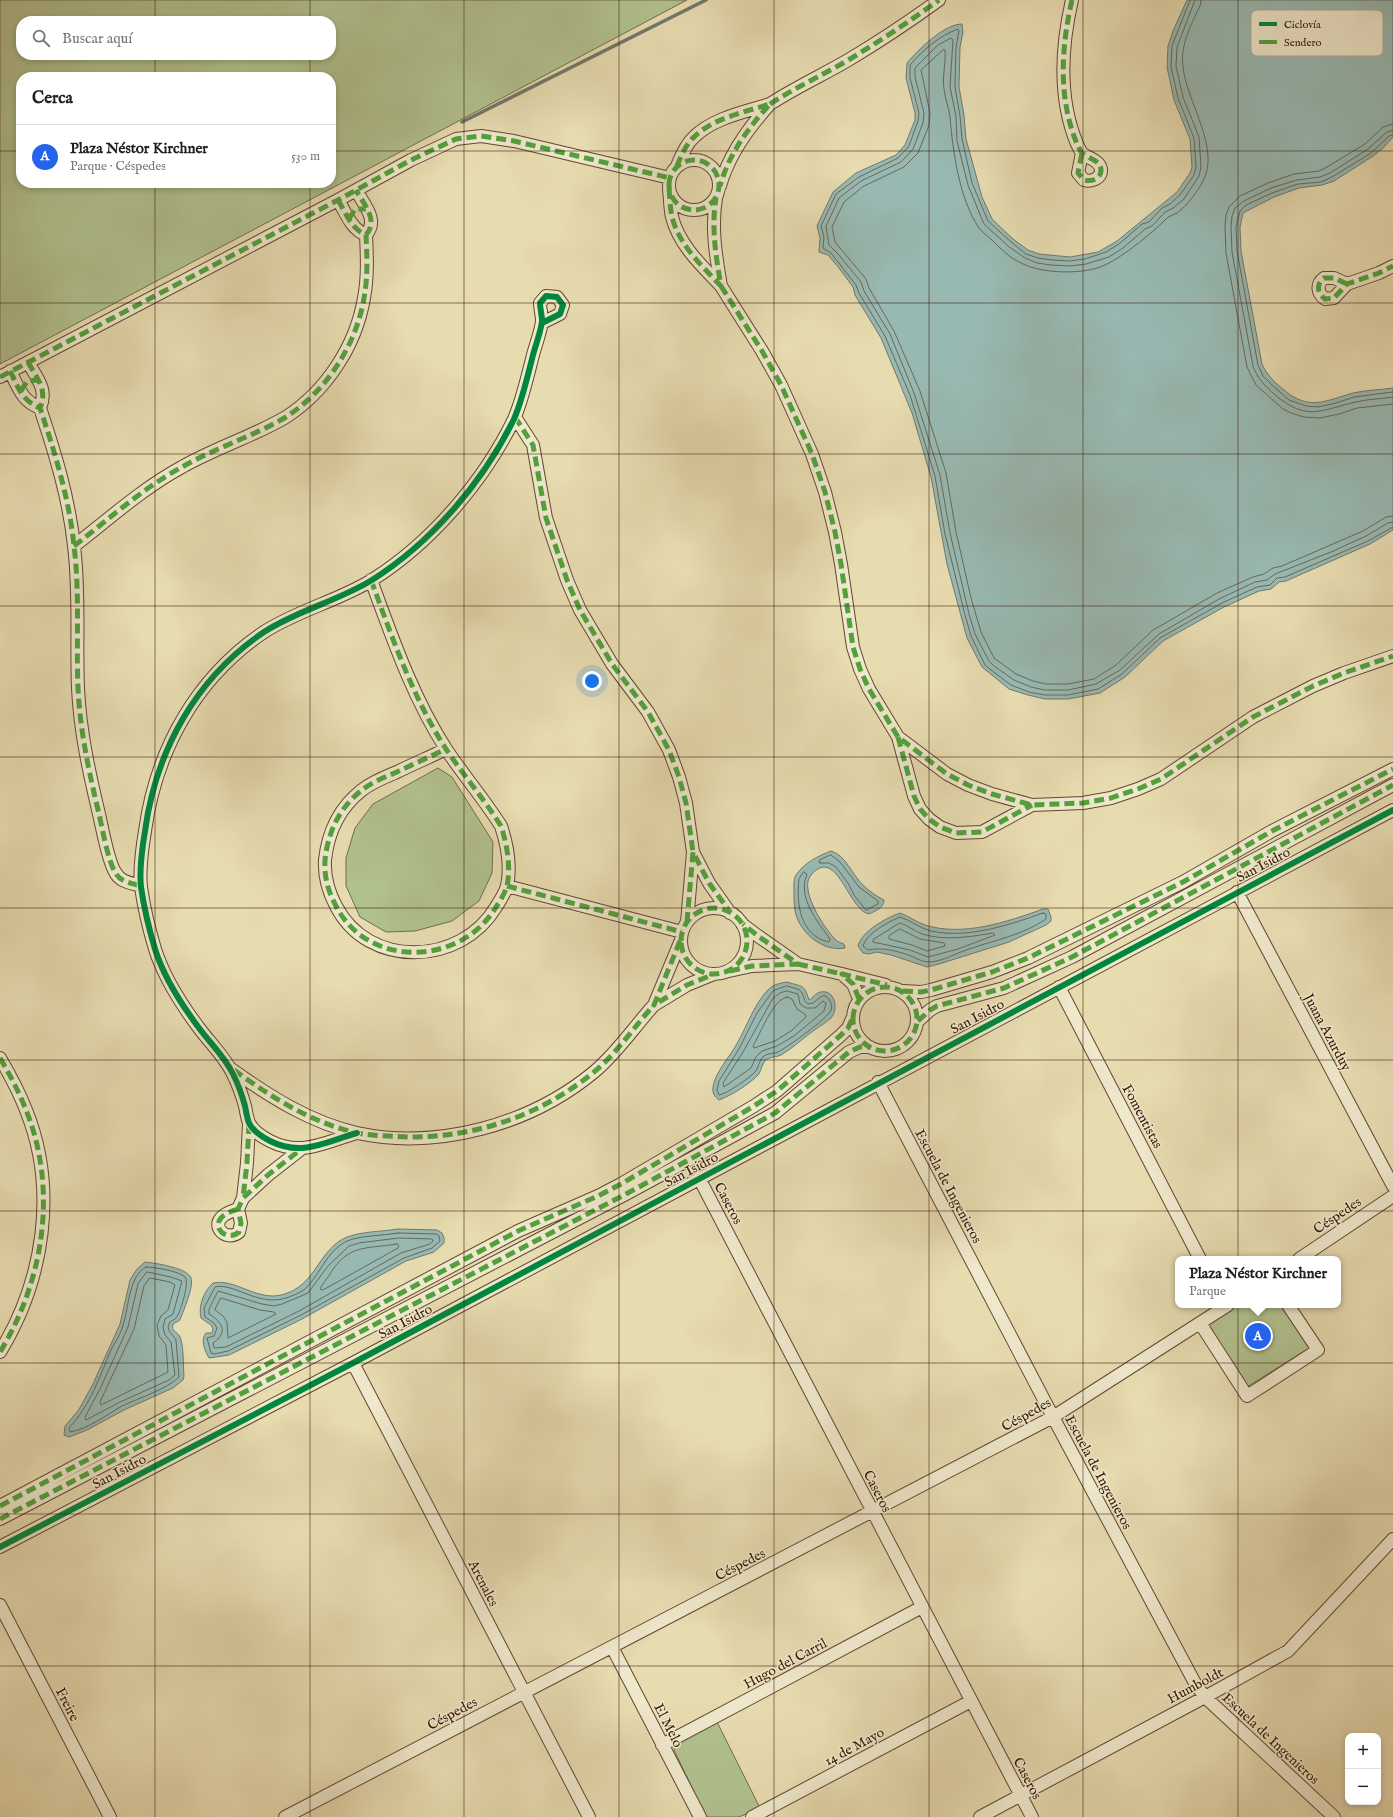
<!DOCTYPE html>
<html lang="es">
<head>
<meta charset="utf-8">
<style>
  :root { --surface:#fff; --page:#f2f2f2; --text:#202124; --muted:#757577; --line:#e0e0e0; --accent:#2563eb }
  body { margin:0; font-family:"IM FELL English",serif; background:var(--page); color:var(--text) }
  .controls { position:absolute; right:12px; bottom:12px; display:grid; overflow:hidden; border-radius:8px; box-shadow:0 2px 6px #0003 }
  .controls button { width:36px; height:36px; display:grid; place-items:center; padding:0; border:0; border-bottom:1px solid var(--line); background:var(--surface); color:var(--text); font:20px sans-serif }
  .you { position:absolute; left:592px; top:681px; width:14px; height:14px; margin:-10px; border:3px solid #fff; border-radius:50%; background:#1a73e8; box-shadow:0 0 0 6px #1a73e833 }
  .badge { display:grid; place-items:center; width:26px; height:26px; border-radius:50%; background:var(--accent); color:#fff; font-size:13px; font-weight:700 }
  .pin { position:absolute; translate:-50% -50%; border:2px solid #fff; box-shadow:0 1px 4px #0006 }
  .popup { position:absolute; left:1175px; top:1256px; width:166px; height:52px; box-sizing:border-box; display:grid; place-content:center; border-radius:8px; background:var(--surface); filter:drop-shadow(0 1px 3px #0005); font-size:13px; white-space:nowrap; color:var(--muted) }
  .popup b { font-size:15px; color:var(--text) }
  .popup::after { content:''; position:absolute; left:50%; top:100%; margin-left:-8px; border:8px solid transparent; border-top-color:var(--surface) }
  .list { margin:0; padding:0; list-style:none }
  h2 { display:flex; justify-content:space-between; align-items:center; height:52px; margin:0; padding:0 16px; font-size:17px }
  h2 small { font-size:13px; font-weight:400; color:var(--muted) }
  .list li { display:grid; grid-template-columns:26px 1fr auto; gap:12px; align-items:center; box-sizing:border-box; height:64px; padding:0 16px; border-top:1px solid var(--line) }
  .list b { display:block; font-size:15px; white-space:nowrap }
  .list p { margin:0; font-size:13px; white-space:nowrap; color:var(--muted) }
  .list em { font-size:13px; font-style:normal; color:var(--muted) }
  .icon { flex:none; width:22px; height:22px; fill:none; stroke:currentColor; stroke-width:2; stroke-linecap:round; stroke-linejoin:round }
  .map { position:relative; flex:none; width:1393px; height:1817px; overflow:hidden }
  .search { position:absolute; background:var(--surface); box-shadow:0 2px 6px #0003; left:16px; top:16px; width:320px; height:44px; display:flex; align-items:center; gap:10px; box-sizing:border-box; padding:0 14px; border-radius:16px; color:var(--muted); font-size:15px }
  .panel { position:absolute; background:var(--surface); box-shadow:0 2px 6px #0003; left:16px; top:72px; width:320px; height:116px; border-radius:16px }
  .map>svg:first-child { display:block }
</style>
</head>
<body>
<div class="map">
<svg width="1393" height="1817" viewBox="0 0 1393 1817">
  <rect width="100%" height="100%" fill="#e7dbb0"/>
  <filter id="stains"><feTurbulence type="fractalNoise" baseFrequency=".005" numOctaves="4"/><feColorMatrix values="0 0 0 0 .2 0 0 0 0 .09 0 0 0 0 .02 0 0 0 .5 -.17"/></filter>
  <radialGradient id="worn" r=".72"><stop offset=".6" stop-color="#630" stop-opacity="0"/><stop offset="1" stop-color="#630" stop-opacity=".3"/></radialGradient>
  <path fill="#b1c18e" stroke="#746c4a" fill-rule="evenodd" d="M0,0H687L0,364ZM21,21H331V55H21ZM21,77H331V183H21Z
    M438,768L452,777L493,842L492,873L479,901L452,921L415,931L386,932L360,917L346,886V858L355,828L373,804Z
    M1237,1305H1281L1309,1348L1247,1387L1206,1324Z
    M717,1722L760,1808L739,1817H706L674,1750L675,1743Z"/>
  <path fill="#98b9b2" stroke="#71786d" d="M1187,0H1393V137L1382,149L1373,156L1334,181L1322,185L1299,188L1274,197L1243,213L1240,227L1241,251L1262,364C1267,375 1274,382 1284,390C1309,411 1325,401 1353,393C1366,390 1380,390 1393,388V530L1370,544L1286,581L1279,582L1271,589L1259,591L1224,607L1170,637L1163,641L1125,677L1100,693L1068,699H1045L1028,695L1009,689L982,667L967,638L947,564L931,477L912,413L881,338L855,295L853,287L839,268L828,255L819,252L820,238L817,226L833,192L856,173L896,155L905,145L915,120V113L906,78L907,63C918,50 944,24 962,24L963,32L960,47L959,87L964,115L966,139L982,197L992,219L1013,239L1028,250L1039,254L1070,257L1098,252L1117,241L1177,192L1190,173L1192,167L1190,139L1174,100L1167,67L1168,46L1173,31Z
    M831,851C846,855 852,875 863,885C869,891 876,896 884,900C884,908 875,911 869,914C848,910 837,845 811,875C808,879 807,884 808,889C809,903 826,931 836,940C838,942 841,943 844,944L845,948C823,952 802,934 796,915C794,908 794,900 794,893C794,888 793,880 796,875C804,863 818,856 831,851Z
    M1043,909H1048L1051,917V921L1046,925L1009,942L939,964L927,967L891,955L877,952L869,954L863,953L858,946C862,931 886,918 900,913C909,916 916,922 925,925C963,937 1007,922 1043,909Z
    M787,982C803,987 804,984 809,1000C813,998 815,993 821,992C835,989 839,1010 831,1018C825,1023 819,1027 813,1031C802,1039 793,1048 781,1055C777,1057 771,1057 767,1059C762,1062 762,1070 758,1075C748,1085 732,1095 719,1100C715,1097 712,1093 713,1087C715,1073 728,1059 735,1047C746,1029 755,1001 770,988C775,984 781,983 787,982Z
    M398,1229L437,1230L442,1233L444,1238V1243L434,1252L406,1261L302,1319L229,1355L209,1358C205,1351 200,1340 206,1333H212L213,1329L211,1325L201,1318C198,1306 204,1291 213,1283C236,1278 258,1303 285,1294C314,1284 316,1259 338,1242C352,1231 381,1232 398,1229Z
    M145,1262C155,1263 188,1268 191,1278C194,1288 183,1311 180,1320L173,1324C171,1332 177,1331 180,1337C184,1346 183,1366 184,1376L183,1380L173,1388L124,1410L87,1430L69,1437L64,1435L65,1426L78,1411L93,1384L120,1324L130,1280L137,1269Z"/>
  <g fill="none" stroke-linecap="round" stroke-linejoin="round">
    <path stroke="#67685c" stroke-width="1" d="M1190,0L1172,46L1171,67L1178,98L1194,138L1196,167L1194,175L1180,195L1170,204L1162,208L1149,222L1142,224L1119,244L1106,252L1085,259L1070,261L1052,260L1038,258L1026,254L1011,242L988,221L972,183L962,139L960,116L955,87L956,47L959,31L958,29C939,36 923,50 910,65V78L919,113L918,121L909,146L898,158L859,177L836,194L821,226L824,237L823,248L831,253L856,285L859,293L885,336L910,395L935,476L945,534L965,615L971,636L985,665L991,670L1011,685L1029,692L1045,695H1068L1098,689L1122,674L1160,638L1167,634L1222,603L1257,587L1270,585L1277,578L1285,577L1368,541L1393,527
      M1195,0L1177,47L1176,66L1183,97L1199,137L1201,167L1199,176L1184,199L1173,208L1165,212L1152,226L1145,229L1123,248L1109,257L1086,264L1070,266L1051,265L1037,263L1025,258L1008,246L984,224L968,185L957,141L956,116L950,87L953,40L951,38L938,45L915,68V77L924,113L923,123L913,149L901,162L861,181L839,198L826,226L829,245L838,254L861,282L864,291L890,334L914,393L940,475L950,533L969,614L975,634L989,661L994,666L1014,680L1031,687L1045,690H1068L1096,684L1120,670L1159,634L1219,599L1255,582L1267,580L1275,574L1331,552L1366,536L1388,523L1393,522
      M1201,0L1200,6C1191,25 1180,45 1183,67C1186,100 1221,149 1203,181C1197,192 1188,205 1177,213C1173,215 1169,216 1166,219C1151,234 1124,256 1105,265C1084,275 1042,274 1021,263C1010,258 1001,249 993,241C989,237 983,233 979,228C959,198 953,152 950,117C949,108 945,99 944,89C942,77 946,63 945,51L944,49L921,70L930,113L929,125L918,153L904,167L864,186L844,202L832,227L835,242L866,279L869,288L894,331L920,391L946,473L956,532L971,598L981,632L994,658L1016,674L1033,681L1046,684H1068L1094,679L1116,665L1153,630L1162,625L1217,593L1253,577L1264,574L1273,568L1282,566L1363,531L1386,517L1393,516
      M1393,124L1383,127L1365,144L1327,167L1319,171L1294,174L1268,183L1240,196L1229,207L1226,215L1225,226L1226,253L1247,367L1256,385L1283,409L1291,413L1304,417L1320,418L1339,414L1357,408L1393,404
      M1393,130L1387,132L1368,149L1330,173L1320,177L1297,180L1271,188L1244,201L1235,208L1232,216L1231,226L1232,252L1253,366C1257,378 1265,386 1275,395C1308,422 1320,410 1356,402C1368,399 1381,399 1393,397
      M1393,135L1389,136L1371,153L1332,177L1321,182L1298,184L1272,193L1246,205L1240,211L1236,227L1237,251L1258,365L1263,376L1273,386L1289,400L1306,406L1318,407L1336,403L1354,397L1393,392
      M831,855L840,862L859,887L878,901V904L866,910L854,895L848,883L836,867L829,863H819L820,860Z
      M804,872L807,874C797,897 817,921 830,939L829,942C800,936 796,903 799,879Z
      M1043,913L1046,914V919C1023,935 995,940 969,949C956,953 942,962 928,962C922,962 916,958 911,956C898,951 882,947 868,950L863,946C867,933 888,922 900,917C910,920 919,928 931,931C968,939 1009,925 1043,913Z
      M900,923C908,925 914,931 922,934C945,941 969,937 993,933L995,935L958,949L928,957L910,950L873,942V940Z
      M900,929L920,939L944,943L945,946L927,951L912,945L889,939V936Z
      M787,986C800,990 801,988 805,1001L808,1004L813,1003L822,996H826C830,1000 833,1005 831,1010C828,1018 788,1047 778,1052C773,1054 768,1053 764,1056C759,1060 759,1067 755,1072C749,1078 727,1094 719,1095L717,1090L719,1081L739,1049L757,1013L773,991Z
      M787,991L798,994L800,1004L806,1008H815L823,1001L826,1003L824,1011L794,1036L777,1046L762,1051L756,1057L751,1068L724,1087L723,1083L743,1052L773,998L780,993Z
      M787,997L792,999L797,1009L806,1015V1017L791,1031L775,1041L754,1048L753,1046C761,1033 772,1000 787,997Z
      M398,1233L436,1234L439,1236L440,1241L432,1248L404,1258L301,1315L228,1351L214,1354L211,1353L207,1338L214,1336L217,1328L214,1323L205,1317L204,1308L215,1287C233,1282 258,1307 286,1298C292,1296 300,1293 305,1289C320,1275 327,1250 347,1241C362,1235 382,1236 398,1233Z
      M399,1238L432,1239L433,1241L430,1244L401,1253L299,1311L226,1347L214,1348L213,1343C229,1332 222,1322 209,1314V1309L218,1291L262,1304L274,1306L282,1304L308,1293L328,1266L349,1246L359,1243Z
      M397,1244L399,1246L398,1248L323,1290L320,1289C322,1284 327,1279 330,1274C348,1244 366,1249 397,1244Z
      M146,1267C154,1267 179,1271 185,1277C190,1282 180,1315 175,1319C174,1320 171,1321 170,1322C165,1331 172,1333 176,1340L179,1377C167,1389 139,1398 122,1406C106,1415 88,1429 70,1432L69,1428C90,1406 99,1378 111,1350C115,1342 121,1334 123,1325C129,1308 128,1277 146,1267Z
      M147,1272L171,1277L182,1281L173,1314L165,1319L163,1327L165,1335L171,1342L175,1375L169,1380L120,1402L86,1420L85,1417L101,1387L128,1327L138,1284Z
      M150,1278L170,1282L175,1285L168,1310L161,1316L157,1325L159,1336L166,1345L168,1372L101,1405L100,1402L134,1329L144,1286Z
      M221,1298L260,1310L274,1312L276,1314L228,1338L227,1322L223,1316L215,1310Z"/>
    <path stroke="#71786d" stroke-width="3.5" d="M462,122L706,0"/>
    <defs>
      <path id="minor" d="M1072,0C1061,48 1058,98 1077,144C1079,147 1080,152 1083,154C1090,159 1099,160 1101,169C1102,179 1091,182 1084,180L1078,173L1082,153
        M770,104C796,87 823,75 850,59C880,41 910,21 939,0
        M669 185a25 25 0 1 1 50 0a25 25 0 1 1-50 0Z
        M677,166C681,156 686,144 694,137C713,118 745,112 770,104C748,128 729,154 720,186
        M669,189C670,198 670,208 672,217C679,245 702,266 721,286C716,257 711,228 716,198
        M338,200C346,213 351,229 366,235C379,220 364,205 356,190
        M1347,284L1334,278H1324C1316,284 1317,293 1325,299L1334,298L1347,284L1379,273L1393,266
        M721,286L762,351L781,385L812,454L825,492L835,532L841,564L853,647L860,669L869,689L898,737L947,774L968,785L992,794L1032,805L1083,803L1111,798L1138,789L1161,779L1253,717L1313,686L1344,673L1393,656
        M28,362C37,379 48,389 40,408C55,453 69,498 74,546C80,593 76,641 78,688C80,731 89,772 99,814C102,827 108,861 115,872C120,882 131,883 141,886
        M10,371C19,388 21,400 40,408
        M0,377L338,200L411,160L456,139L481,136L514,141L670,178
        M515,417L533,445L546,518L567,580L580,610L612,664L648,712L669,750L679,777L686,803L693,852
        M74,546C109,519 143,488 182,467C215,448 254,436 286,417C326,391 356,346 364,298C368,277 367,256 366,235
        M371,580C392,637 413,698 446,749C464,776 484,799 501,826C507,844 511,867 507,886C505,893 500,901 496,907C461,966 368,969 336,906C328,891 324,877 325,860C328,832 339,808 362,790C372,782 385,777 397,772C413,764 430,757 446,749
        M898,737L914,796L920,809L929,819L940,827L956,833L982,832L1032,805
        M507,886L682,932
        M1237,892L1393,1186
        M681 941a33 33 0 1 1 66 0a33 33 0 1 1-66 0Z
        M687,922L693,852L709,883L730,913
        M681,940L654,1005L687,985L714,974
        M798,964L842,974
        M729,971L752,966L798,964L758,936L742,924
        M853 1019a32 32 0 1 1 64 0a32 32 0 1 1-64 0Z
        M1059,987L1200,1259
        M903,991L921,992L931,990L992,972L1028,958L1183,882L1272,831L1393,769
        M859,999L853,984L842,974L886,985
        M918,1021L930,1010L937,1006L1004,988L1072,957L1393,785
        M0,1058C10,1075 19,1092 26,1110C58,1189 44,1280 0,1352
        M231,1069C269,1096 311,1123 357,1133C438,1150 530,1125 594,1072C617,1053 634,1027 654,1005
        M878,1082L1053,1417L1196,1685L1205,1697L1218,1709L1334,1817
        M249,1124L247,1163L243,1198L268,1175L300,1150
        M357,1133C325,1142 302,1157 270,1141C262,1137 253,1131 249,1123C247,1118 246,1111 245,1106C242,1095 238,1084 233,1074C225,1057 210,1043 199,1028C181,1004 164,978 155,949C149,929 144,908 141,887C139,869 142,849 145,831C156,750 196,678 264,632C298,610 338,601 372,580C431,543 484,481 514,419C522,401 527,378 532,359C534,349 542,329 542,320C542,315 540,309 540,303L546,296L557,297L563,305L560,314L542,323
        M699,1178L1032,1817
        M238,1209C233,1211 225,1213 221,1218C212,1228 227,1242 239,1232L241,1223L238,1209L243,1198
        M1299,1259L1393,1196
        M1200,1323L1247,1396L1318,1350L1288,1305
        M353,1363L589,1817
        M0,1506L518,1231L598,1196L621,1184L754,1106L777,1091L841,1035L848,1028L853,1017
        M0,1519L626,1194L775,1113L849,1052L860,1047H870
        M0,1547L353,1363L1393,810
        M0,1605L110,1817
        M612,1647L700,1817
        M662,1745L922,1607
        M285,1817L1053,1417L1228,1305
        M752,1817L971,1701
        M980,1817L1205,1697L1288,1651L1393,1539"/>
    </defs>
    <use href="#minor" stroke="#624830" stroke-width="14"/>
    <use href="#minor" stroke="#efe8cc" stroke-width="12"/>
    <path stroke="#53a13d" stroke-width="5" stroke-dasharray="10 5" stroke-linecap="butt" d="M1072,0C1061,48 1058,98 1077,144C1079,147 1080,152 1083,154C1090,159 1099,160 1101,169C1102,179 1091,182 1084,180L1078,173L1082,153
      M770,104C796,87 823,75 850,59C880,41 910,21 939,0
      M669 185a25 25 0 1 1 50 0a25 25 0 1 1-50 0Z
      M677,166C681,156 686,144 694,137C713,118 745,112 770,104C748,128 729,154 720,186
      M669,189C670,198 670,208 672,217C679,245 702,266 721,286C716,257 711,228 716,198
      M338,200C346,213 351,229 366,235C379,220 364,205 356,190
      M349,219L355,209H366
      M1347,284L1334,278H1324C1316,284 1317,293 1325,299L1334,298L1347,284L1379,273L1393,266
      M721,286L762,351L781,385L812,454L825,492L835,532L841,564L853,647L860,669L869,689L898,737L947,774L968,785L992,794L1032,805L1083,803L1111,798L1138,789L1161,779L1253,717L1313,686L1344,673L1393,656
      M28,362C37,379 48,389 40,408C55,453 69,498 74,546C80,593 76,641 78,688C80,731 89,772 99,814C102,827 108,861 115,872C120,882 131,883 141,886
      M10,371C19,388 21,400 40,408
      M0,377L338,200L411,160L456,139L481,136L514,141L670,178
      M21,391L27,381L38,380
      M515,417L533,445L546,518L567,580L580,610L612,664L648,712L669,750L679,777L686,803L693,852
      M74,546C109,519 143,488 182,467C215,448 254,436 286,417C326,391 356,346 364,298C368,277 367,256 366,235
      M371,580C392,637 413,698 446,749C464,776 484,799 501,826C507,844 511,867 507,886C505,893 500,901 496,907C461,966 368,969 336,906C328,891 324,877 325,860C328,832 339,808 362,790C372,782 385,777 397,772C413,764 430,757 446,749
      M898,737L914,796L920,809L929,819L940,827L956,833L982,832L1032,805
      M507,886L682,932
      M681 941a33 33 0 1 1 66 0a33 33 0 1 1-66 0Z
      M687,922L693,852L709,883L730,912
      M680,941L654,1005L687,985L712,975
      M798,964L842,974
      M730,971L752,966L798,964L758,936L743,924
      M853 1019a32 32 0 1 1 64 0a32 32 0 1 1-64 0Z
      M903,991L921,992L931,990L992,972L1028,958L1183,882L1272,831L1393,769
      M859,999L853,984L842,974L887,985
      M918,1021L930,1010L937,1006L1004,988L1072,957L1393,785
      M0,1058C10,1075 19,1092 26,1110C58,1189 44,1280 0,1352
      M234,1070C271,1097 312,1123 357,1133C373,1136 390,1136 406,1137C474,1138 540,1116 594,1072C617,1053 634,1027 654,1005
      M249,1124L247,1163L243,1198L268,1175L300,1150
      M238,1209C233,1211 225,1213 221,1218C212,1228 227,1242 239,1232L241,1223L238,1209L243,1198
      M0,1506L518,1231L598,1196L621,1184L754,1106L777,1091L841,1035L848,1028L853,1017
      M0,1519L626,1194L775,1113L849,1052L860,1047H870"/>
    <defs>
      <path id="cycleway" d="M357,1133C325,1142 302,1157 270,1141C262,1137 253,1131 249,1123C247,1118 246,1111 245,1106C242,1095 238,1084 233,1074C225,1057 210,1043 199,1028C181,1004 164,978 155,949C149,929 144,908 141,887C139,869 142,849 145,831C156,750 196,678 264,632C298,610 338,601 372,580C431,543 484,481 514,419C522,401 527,378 532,359C534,349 542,329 542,320C542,315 540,309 540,303L546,296L557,297L563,305L560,314L542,323
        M0,1547L353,1363L1393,810"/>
    </defs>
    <use href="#cycleway" stroke="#efe8cc" stroke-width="8"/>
    <use href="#cycleway" stroke="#00873e" stroke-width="6"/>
  </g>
  <path fill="none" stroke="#361706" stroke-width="1" stroke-opacity="0.55" d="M155,0V21M310,0V21M464,0V1817M619,0V1817M774,0V1817M929,0V1817M1083,0V1817M1238,0V1817M155,55V77M310,55V77M0,151H21M331,151H1393M155,183V1817M310,183V1817M0,303H1393M0,454H1393M0,606H1393M0,757H1393M0,908H1393M0,1060H1393M0,1211H1393M0,1363H1393M0,1514H1393M0,1666H1393"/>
  <g text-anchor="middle" stroke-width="3" stroke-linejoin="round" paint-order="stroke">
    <g font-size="14" fill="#361706" stroke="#efe8cc">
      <text transform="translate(1263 864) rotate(-28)" y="5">San Isidro</text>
      <text transform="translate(977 1016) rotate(-28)" y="5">San Isidro</text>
      <text transform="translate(1328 1032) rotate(62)" y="5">Juana Azurduy</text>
      <text transform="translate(1143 1116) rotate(62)" y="5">Fomentistas</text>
      <text transform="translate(691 1169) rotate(-28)" y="5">San Isidro</text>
      <text transform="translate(949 1186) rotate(62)" y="5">Escuela de Ingenieros</text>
      <text transform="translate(729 1203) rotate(62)" y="5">Caseros</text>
      <text transform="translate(1337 1215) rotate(-34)" y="5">Céspedes</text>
      <text transform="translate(405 1321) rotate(-28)" y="5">San Isidro</text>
      <text transform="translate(1026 1414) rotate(-29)" y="5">Céspedes</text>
      <text transform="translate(119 1471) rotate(-28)" y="5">San Isidro</text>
      <text transform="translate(1099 1472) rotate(62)" y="5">Escuela de Ingenieros</text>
      <text transform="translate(878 1491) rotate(63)" y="5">Caseros</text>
      <text transform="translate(740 1564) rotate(-27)" y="5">Céspedes</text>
      <text transform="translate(484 1583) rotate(63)" y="5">Arenales</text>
      <text transform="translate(785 1663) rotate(-28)" y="5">Hugo del Carril</text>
      <text transform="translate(1195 1685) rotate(-28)" y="5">Humboldt</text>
      <text transform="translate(68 1704) rotate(63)" y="5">Freire</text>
      <text transform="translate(452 1713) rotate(-28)" y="5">Céspedes</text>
      <text transform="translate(669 1725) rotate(63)" y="5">El Melo</text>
      <text transform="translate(1271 1738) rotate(43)" y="5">Escuela de Ingenieros</text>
      <text transform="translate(854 1746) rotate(-28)" y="5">14 de Mayo</text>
      <text transform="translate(1028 1778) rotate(62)" y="5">Caseros</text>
    </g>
  </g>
  <rect x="1251" y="10" width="132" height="46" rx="6" fill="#efe8cc" stroke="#b8a991" stroke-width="1"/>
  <rect x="1259" y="22" width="18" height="4" fill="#00873e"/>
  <rect x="1259" y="40" width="18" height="4" fill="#53a13d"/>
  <g font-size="11" fill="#361706">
    <text x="1284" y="28">Ciclovía</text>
    <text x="1284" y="46">Sendero</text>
  </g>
  <rect width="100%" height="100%" filter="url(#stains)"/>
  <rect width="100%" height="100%" fill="url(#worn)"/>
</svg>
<div class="controls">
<button>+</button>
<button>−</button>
</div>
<div class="you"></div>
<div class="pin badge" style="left:1258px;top:1336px">A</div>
<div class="popup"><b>Plaza Néstor Kirchner</b>Parque</div>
<div class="search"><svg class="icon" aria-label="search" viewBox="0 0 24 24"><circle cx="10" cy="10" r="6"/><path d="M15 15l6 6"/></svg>Buscar aquí</div>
<section class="panel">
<h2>Cerca<small></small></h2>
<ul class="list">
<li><span class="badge">A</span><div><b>Plaza Néstor Kirchner</b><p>Parque · Céspedes</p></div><em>530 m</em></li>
</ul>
</section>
</div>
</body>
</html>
